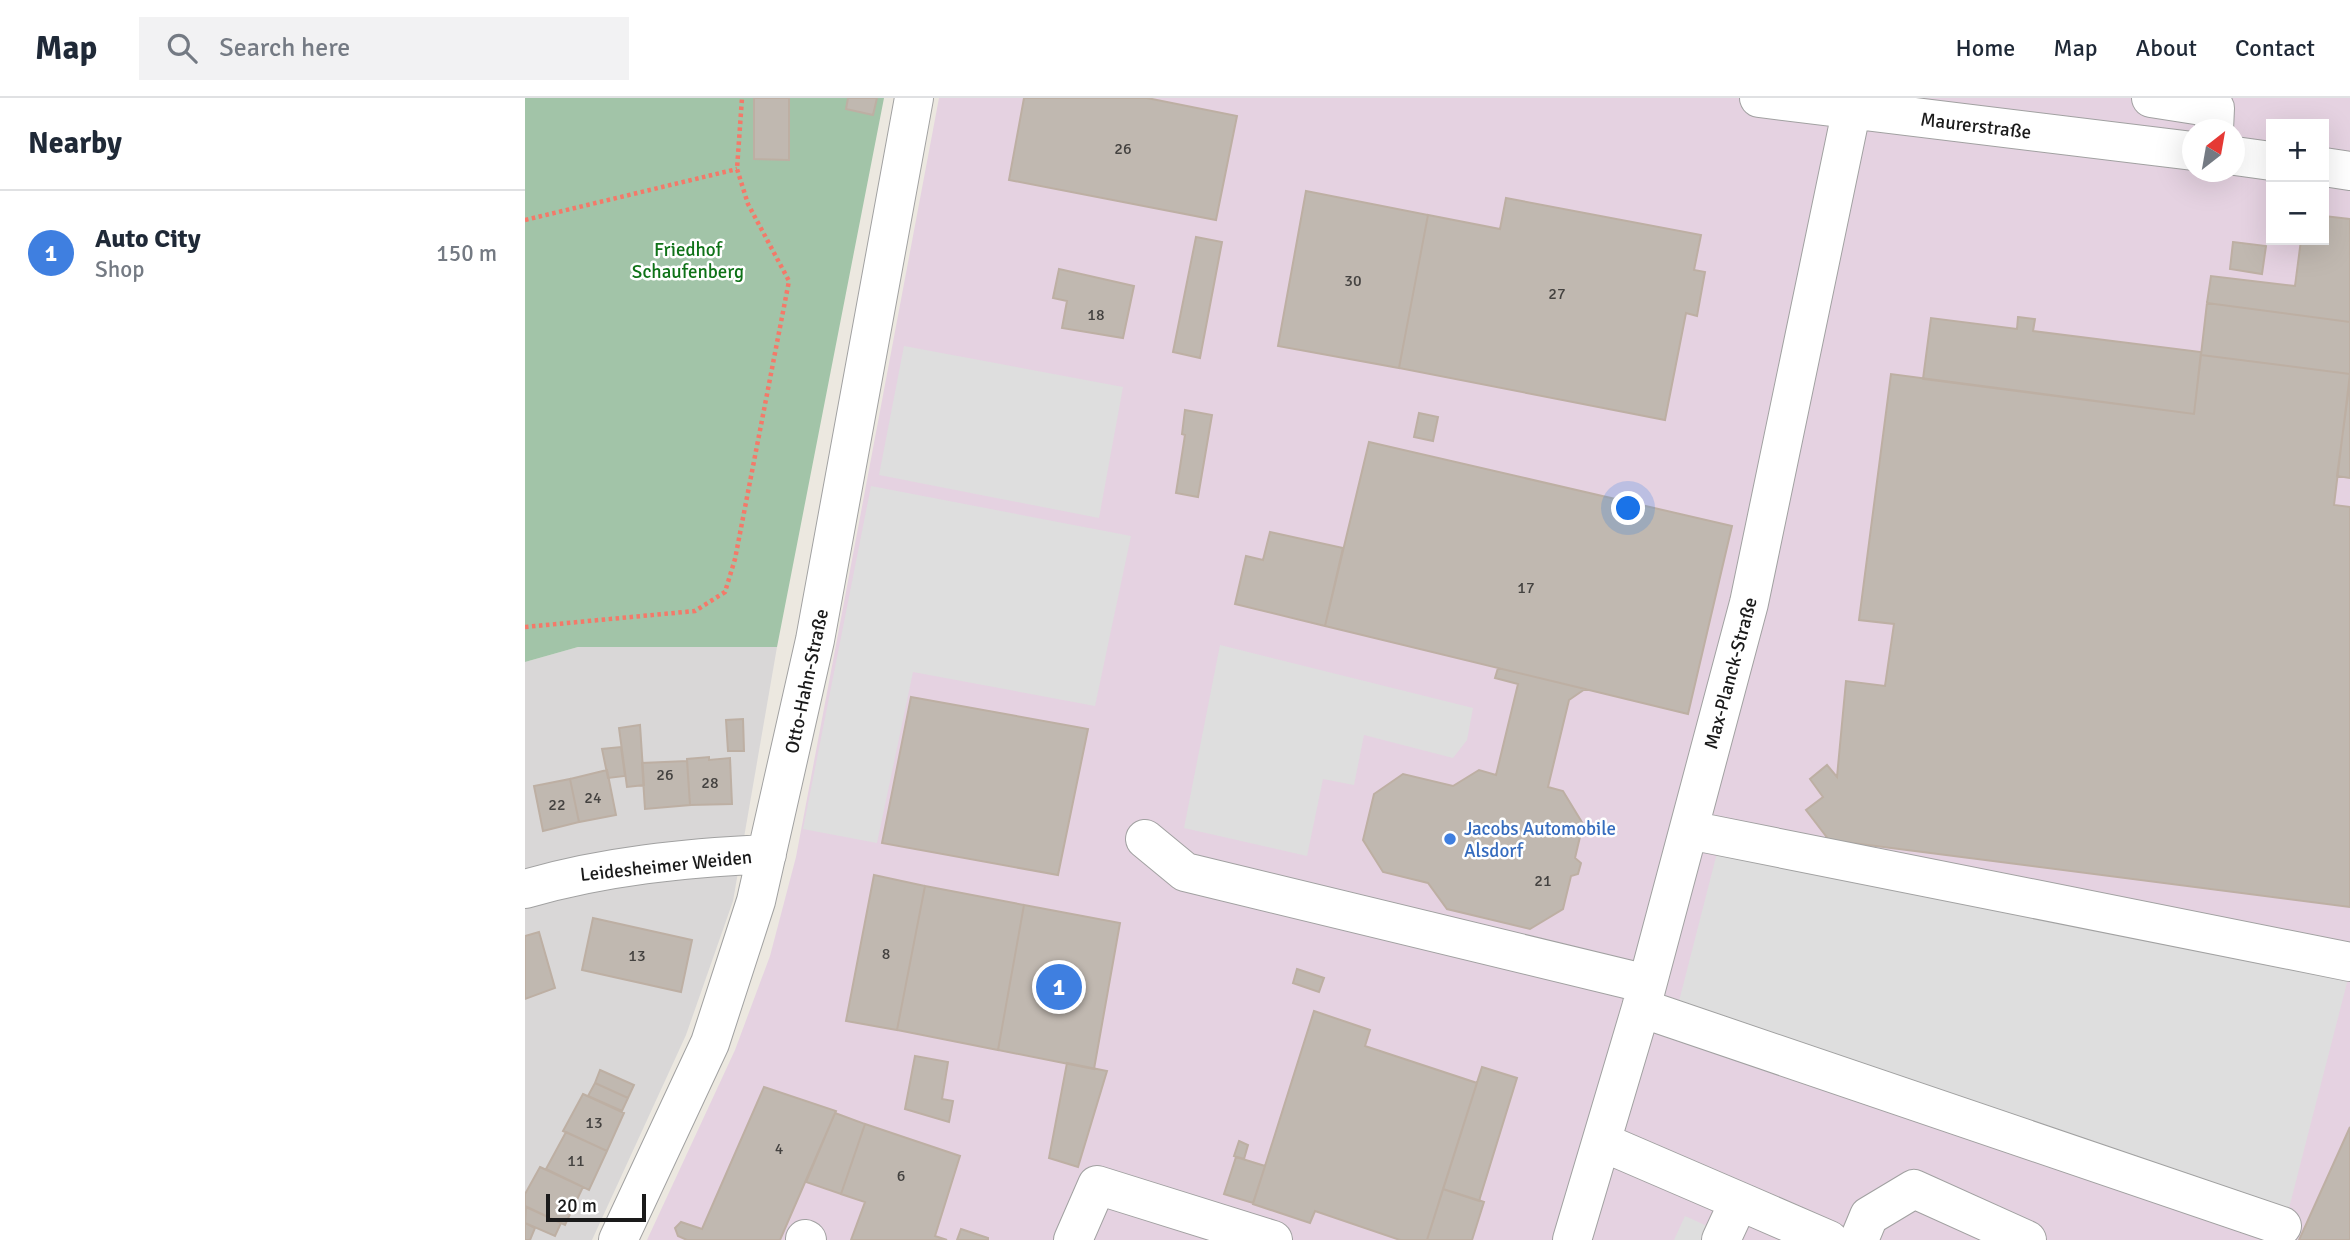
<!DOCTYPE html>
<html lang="en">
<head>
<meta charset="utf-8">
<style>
  :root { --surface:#fff; --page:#f2f2f3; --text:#1f2937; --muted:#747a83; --line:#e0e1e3; --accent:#be0a07 }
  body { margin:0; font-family:Signika,sans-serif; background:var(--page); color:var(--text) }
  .controls { position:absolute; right:21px; top:21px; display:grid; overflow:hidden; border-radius:0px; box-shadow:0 7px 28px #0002 }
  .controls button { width:63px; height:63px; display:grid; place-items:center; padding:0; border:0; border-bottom:2px solid var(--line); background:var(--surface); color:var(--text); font:35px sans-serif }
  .compass { position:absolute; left:1657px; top:21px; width:63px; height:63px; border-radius:50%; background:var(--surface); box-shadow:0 7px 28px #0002; rotate:31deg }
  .scale { position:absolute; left:21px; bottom:18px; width:100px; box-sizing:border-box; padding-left:7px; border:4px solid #1a1a1a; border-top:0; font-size:19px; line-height:24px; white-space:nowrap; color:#1a1a1a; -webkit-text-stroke:5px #fff; paint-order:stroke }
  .you { position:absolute; left:1104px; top:411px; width:24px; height:24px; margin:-18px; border:5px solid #fff; border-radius:50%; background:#1a73e8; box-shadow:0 0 0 10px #1a73e833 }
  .badge { display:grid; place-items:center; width:46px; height:46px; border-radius:50%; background:var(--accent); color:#fff; font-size:23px; font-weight:700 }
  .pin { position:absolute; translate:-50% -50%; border:4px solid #fff; box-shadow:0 2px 7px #0006 }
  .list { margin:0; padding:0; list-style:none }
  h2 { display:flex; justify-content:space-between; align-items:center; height:91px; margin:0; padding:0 28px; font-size:30px }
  h2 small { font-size:23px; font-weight:400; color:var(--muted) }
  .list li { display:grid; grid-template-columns:46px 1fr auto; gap:21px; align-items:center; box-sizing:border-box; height:126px; padding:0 28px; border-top:2px solid var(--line) }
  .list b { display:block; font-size:26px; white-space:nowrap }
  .list p { margin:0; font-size:23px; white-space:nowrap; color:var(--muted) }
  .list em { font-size:23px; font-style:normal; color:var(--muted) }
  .icon { flex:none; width:38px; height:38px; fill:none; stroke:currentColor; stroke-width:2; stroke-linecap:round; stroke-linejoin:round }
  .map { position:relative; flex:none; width:1825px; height:1142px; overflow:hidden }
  header { display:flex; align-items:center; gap:42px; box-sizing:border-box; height:98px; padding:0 35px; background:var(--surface); border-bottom:2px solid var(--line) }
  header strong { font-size:33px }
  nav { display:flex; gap:38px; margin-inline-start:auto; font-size:24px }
  .search { width:490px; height:63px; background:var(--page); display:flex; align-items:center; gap:18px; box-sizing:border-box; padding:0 24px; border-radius:0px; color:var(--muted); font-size:26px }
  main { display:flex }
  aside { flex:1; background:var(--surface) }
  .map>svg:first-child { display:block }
</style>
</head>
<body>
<header>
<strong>Map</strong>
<div class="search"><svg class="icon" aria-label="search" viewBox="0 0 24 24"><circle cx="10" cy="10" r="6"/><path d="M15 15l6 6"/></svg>Search here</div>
<nav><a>Home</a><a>Map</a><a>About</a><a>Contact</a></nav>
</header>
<main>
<aside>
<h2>Nearby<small></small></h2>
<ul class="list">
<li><span class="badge" style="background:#3f7fe0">1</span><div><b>Auto City</b><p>Shop</p></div><em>150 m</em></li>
</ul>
</aside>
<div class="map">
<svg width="1825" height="1142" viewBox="0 0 1825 1142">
  <rect width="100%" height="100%" fill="#ece8e0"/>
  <path fill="#d9d7d7" d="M53,549H252L208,803L161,937L67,1142H0V564Z"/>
  <path fill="#e5d2e1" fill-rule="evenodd" d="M414,0H1825V1142H122L210,952L245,858L271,759ZM1746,26H1799V142H1746ZM1668,32H1710V74H1668Z"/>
  <path fill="#a2c4a8" d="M0,0H359L252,549H53L0,564Z"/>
  <path fill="#dedede" d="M379,248L598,289L574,420L354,377Z
    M346,388L606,438L570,608L388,574L352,745L278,731Z
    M695,547L948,610L942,642L928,660L839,637L829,687L798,681L782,758L659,730Z
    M1193,751L1825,873L1762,1118L1151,915Z
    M1160,1118L1213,1142H1149Z"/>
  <path fill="#c0b8b0" stroke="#bdafa3" stroke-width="2" d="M229,0H264V62L229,61Z
    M323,0H352L348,17L321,11Z
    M499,0H622L712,18L691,122L484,82Z
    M781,93L903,117L874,270L753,248Z
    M981,100L1176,137L1169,172L1180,174L1172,218L1161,215L1140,322L874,270L903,117L975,131Z
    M1799,118L1825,121V224L1682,205L1686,178L1770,188L1776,142H1799Z
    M671,139L697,144L675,260L648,254Z
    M1708,144L1741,148L1737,176L1705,171Z
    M534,171L609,188L598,240L537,230L542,203L528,200Z
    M1682,205L1825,224V276L1676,257Z
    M1493,219L1510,221L1508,233L1676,254L1669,316L1398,281L1406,220L1492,231Z
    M1676,257L1825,276L1809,407L1825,409V809L1304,742L1281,712L1298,699L1285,681L1302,667L1312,679L1321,583L1360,588L1369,526L1334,522L1366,276L1669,316Z
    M1825,282V380L1812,378Z
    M660,312L687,317L673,399L651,395L660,337L657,336Z
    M894,315L913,319L908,343L889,339Z
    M844,344L1207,428L1163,616L800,528Z
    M745,434L818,450L800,528L710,506L721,458L738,462Z
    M973,570L1060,591L1044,602L1023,689L1038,693L1058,726L1050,760L1056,765L1053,776L1046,778L1038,811L1005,831L922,811L903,785L858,774L838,742L849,696L878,676L928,688L954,672L971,677L993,586L970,580Z
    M386,599L563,631L533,777L357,745Z
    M218,621L219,653H203L201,622Z
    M115,627L119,687L102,689L94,630Z
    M96,649L100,678L83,680L77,651Z
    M184,659V662L205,660L207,706L165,707L162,661Z
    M162,663L165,707L120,711L117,665Z
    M82,672L91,717L54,724L45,681Z
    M45,681L54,724L18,733L9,688Z
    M349,777L400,788L372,932L321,923Z
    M400,788L499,807L473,952L372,932Z
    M499,807L595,825L569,971L473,952Z
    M68,820L167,842L156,894L57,872Z
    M14,834L30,890L0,901V838Z
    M772,871L799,880L794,894L768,885Z
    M789,913L845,932L840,948L952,985L902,1142H875L790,1113L785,1125L728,1106Z
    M390,958L423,964L417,1001L428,1003L424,1024L380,1011Z
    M542,965L582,973L553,1069L524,1060Z
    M957,969L992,980L954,1103L918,1091Z
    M75,972L109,987L103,1000L70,985Z
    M70,985L103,1000L97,1013L63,998Z
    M239,989L311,1013L255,1142H162L153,1138L150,1130L156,1124L177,1131Z
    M58,996L99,1015L82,1053L38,1033Z
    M310,1015L340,1026L316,1096L281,1084Z
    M340,1026L435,1058L410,1138L422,1142H326L340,1104L316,1096Z
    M1825,1029V1142H1774Z
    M41,1034L82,1053L64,1092L21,1071Z
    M714,1043L723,1047L719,1061L709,1058Z
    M711,1059L740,1068L728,1105L699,1096Z
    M15,1069L58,1089L40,1127L0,1108V1096Z
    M918,1091L959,1104L947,1142H902Z
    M1,1109L36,1125L30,1138L0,1125Z
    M0,1125L10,1130L5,1142H0Z
    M436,1131L463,1140V1142H432Z"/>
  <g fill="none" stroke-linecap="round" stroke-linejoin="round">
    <defs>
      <path id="minor" d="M1234,0L1668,53
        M1626,0L1690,10L1689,32
        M1710,58L1746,63
        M1799,69L1825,73
        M1164,732L1825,864
        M620,741L660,774L1122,886
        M0,791C79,768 160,760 242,756
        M1116,910L1757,1128
        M1077,1044L1214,1103L1196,1142
        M1214,1103L1304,1142
        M280,1141L282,1142
        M93,1142L185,945L231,803L290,542L389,0
        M548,1142L572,1087L748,1142
        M1047,1142L1116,910L1224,505L1329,0
        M1334,1142L1344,1118L1389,1091L1502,1142"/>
    </defs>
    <use href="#minor" stroke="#a1a1a1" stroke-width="40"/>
    <path stroke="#f47969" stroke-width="4.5" stroke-dasharray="3.5 3.5" stroke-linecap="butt" d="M0,122L212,71
      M0,529L170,513L200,494L210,461L264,183L223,106L212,71L217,0"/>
    <use href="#minor" stroke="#fff" stroke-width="38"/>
  </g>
  <circle fill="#3f7fe0" stroke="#fff" stroke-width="2.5" cx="925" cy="741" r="7"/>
  <g text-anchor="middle" stroke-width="5" stroke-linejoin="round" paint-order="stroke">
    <g font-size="16" fill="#444240">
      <text x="598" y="56">26</text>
      <text x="828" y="188">30</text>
      <text x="1032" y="201">27</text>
      <text x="571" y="222">18</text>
      <text x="1001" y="495">17</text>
      <text x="140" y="682">26</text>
      <text x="185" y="690">28</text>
      <text x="68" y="705">24</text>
      <text x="32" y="712">22</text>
      <text x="1018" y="788">21</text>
      <text x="361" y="861">8</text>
      <text x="112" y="863">13</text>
      <text x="69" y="1030">13</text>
      <text x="254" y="1056">4</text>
      <text x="51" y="1068">11</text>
      <text x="376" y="1083">6</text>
    </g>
    <g font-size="19" fill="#1a1a1a" stroke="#fff">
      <text transform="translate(1451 27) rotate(7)" y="7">Maurerstraße</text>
      <text transform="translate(1205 575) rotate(-75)" y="7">Max-Planck-Straße</text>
      <text transform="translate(281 583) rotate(-78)" y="7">Otto-Hahn-Straße</text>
      <text transform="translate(141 767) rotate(-6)" y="7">Leidesheimer Weiden</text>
    </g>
    <g font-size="19" fill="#0f7218" stroke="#fff">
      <text x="163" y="158">Friedhof<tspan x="163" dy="22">Schaufenberg</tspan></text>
    </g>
    <g font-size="19" fill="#366cbe" stroke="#fff" text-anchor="start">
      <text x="939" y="737">Jacobs Automobile<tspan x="939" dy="22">Alsdorf</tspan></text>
    </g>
  </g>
</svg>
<div class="controls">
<button>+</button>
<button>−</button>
</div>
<svg class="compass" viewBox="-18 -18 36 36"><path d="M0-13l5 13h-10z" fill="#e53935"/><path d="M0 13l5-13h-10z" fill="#747a83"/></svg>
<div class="scale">20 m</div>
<div class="you"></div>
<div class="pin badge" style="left:534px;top:889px;background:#3f7fe0">1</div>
</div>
</main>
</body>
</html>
